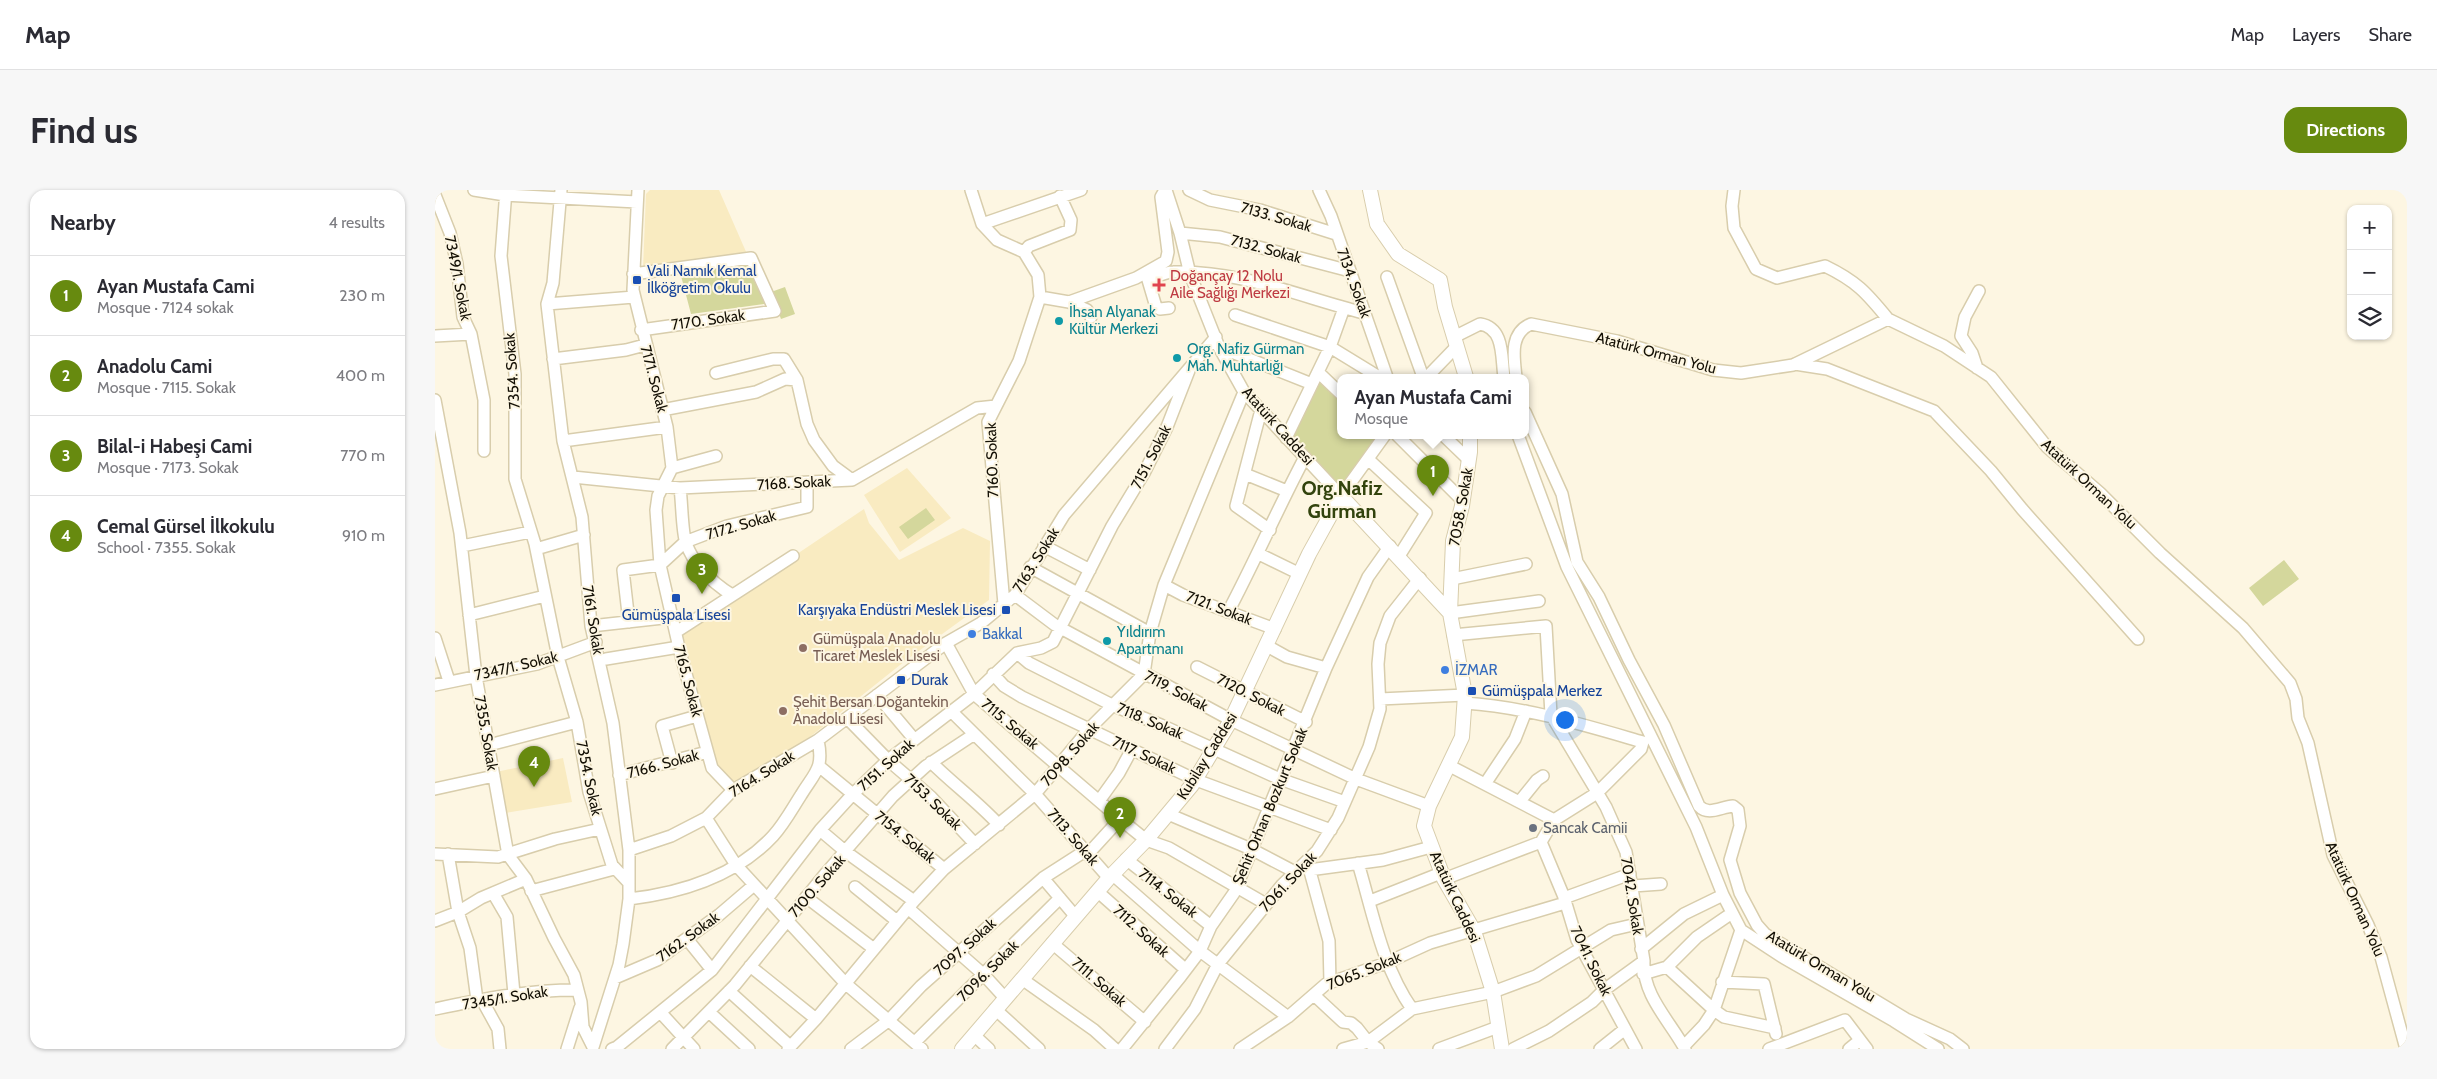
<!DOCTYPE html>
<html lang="en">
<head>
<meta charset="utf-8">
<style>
  :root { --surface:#fff; --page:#f7f7f7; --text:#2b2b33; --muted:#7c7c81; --line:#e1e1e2; --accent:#678a0f }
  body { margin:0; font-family:Cabin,sans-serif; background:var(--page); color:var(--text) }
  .controls { position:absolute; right:15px; top:15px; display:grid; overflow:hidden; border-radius:10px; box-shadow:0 1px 4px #0004 }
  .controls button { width:45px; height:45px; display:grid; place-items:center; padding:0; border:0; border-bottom:1px solid var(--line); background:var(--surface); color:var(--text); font:25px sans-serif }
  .you { position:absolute; left:1129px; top:529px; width:18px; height:18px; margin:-12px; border:4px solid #fff; border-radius:50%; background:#1a73e8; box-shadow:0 0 0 8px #1a73e833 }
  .badge { display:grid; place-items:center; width:32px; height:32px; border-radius:50%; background:var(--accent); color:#fff; font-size:16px; font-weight:700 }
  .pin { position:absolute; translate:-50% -41px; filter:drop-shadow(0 1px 2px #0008) }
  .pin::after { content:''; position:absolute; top:26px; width:18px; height:15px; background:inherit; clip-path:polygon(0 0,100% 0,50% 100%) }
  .popup { position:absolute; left:902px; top:184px; width:192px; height:65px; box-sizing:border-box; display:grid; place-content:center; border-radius:10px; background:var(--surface); filter:drop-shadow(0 1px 4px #0005); font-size:16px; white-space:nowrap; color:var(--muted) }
  .popup b { font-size:19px; color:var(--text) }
  .popup::after { content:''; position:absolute; left:50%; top:100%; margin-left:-10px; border:10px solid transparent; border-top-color:var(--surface) }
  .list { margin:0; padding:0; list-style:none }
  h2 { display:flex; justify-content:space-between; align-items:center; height:65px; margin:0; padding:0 20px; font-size:21px }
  h2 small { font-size:16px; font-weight:400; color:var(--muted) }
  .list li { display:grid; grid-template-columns:32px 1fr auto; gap:15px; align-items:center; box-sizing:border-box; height:80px; padding:0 20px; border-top:1px solid var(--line) }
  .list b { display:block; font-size:19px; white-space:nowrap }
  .list p { margin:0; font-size:16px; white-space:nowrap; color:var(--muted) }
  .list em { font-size:16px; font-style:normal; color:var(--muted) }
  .icon { flex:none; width:28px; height:28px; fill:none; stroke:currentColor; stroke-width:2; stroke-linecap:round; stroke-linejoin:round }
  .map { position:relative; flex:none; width:1972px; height:859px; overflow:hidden; border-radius:15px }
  header { display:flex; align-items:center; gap:30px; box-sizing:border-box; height:70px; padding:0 25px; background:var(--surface); border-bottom:1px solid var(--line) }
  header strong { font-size:24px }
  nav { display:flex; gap:28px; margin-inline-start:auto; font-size:18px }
  .intro { display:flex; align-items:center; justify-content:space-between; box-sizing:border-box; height:120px; padding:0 30px }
  h1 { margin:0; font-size:35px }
  .button { padding:12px 22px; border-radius:15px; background:var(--accent); color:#fff; font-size:18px; font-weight:700 }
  main { display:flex; gap:30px; padding:0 30px }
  aside { flex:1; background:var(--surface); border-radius:15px; box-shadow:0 1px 4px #0004 }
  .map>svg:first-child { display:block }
</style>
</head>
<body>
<header>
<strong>Map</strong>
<nav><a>Map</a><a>Layers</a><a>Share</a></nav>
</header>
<div class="intro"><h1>Find us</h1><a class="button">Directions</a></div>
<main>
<aside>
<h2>Nearby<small>4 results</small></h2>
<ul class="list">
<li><span class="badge">1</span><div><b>Ayan Mustafa Cami</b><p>Mosque · 7124 sokak</p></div><em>230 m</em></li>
<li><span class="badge">2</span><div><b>Anadolu Cami</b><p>Mosque · 7115. Sokak</p></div><em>400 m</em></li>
<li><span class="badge">3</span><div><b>Bilal-i Habeşi Cami</b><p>Mosque · 7173. Sokak</p></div><em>770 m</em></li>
<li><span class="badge">4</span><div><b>Cemal Gürsel İlkokulu</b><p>School · 7355. Sokak</p></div><em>910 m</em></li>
</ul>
</aside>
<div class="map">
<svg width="1972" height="859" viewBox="0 0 1972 859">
  <rect width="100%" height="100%" fill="#fdf6e2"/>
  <path fill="#f9ebc1" d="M215,0H284L312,64L208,79L211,4Z
    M472,278L516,328L465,362L429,305Z
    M429,319L434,333L464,370L528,338L555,351L554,410L470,471L351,566L298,597L275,568L243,444Z
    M128,568L137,612L70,623L61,582Z"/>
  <path fill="#d4d79c" d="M315,70L336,113L256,124L245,82Z
    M350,97L360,124L346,129L336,102Z
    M883,188L905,210L906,245H941L944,247L906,299L854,245Z
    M491,318L500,330L473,349L464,337Z
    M1849,370L1864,389L1828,416L1814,398Z"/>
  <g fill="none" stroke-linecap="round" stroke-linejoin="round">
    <defs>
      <path id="minor" d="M39,0L70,5L202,12
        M71,0L66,66L80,184V289L100,354L123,467L142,532L154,602L177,675L194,693
        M126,0L118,93L112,114L128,251L147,327L156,436L178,533L194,660V709L188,754L184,775L158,857
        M203,0L198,100L232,237L237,278L223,306L221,320L225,375L245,462L277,578L298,600
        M536,0L547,34L562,50L589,62L603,85L605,107L584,171L553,232L569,414
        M731,0L745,43L755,84L784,157L809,202L906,306L950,245
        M754,0L775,10L825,20L901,44
        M884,0L896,26L952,187
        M1299,0L1297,16L1299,38L1321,79L1342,88L1390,76C1421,91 1431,102 1453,129
        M0,5L15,43L22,74L28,127L36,144L49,210V261
        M547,34L646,0
        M745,43L785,47L915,81
        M589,62L594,56L635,40L636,30L625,6
        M198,84L316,68L340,121L206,140
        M952,87L988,187
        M605,107L634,112L701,88L731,71L733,62L726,7L730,0
        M634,112L652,120L656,127
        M112,114L199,107
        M734,118L725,119L721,117L713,90C721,87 730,82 738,82C805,80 866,107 929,123
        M800,125L895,157L944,187
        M0,146L36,144
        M1019,147L1045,134C1070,138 1066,168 1069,187
        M784,157L877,194
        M118,169L191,160L210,155
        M1360,174L1392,179L1499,221L1556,281L1587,319L1703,449
        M1542,178L1537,163L1526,146L1530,127L1544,101
        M883,182L906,204
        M281,183L338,169H349L362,190L372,234L379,250L398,276L417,290
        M992,187L1022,156
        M1081,187C1079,168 1074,143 1096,134L1182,151L1278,180L1306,183L1358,175L1453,129L1509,156L1556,187L1612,257L1665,303L1725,363L1808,438L1855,493L1861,509L1863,528L1873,553L1898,665L1933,735L1946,767L1971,859
        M0,210L25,343L41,486L73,665L91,689L119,748L139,785L146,812L148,837L158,857
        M227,220L321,202L350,189L362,190
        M826,220L801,316L835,340
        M1090,222L1127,304L1142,372L1164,407L1194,470L1229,535L1264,616C1273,626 1286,617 1298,616L1303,620L1305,636L1295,670L1305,703L1322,735L1330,744L1471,829L1515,849L1528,859
        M962,245L1028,311
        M1008,245L1034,270
        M1083,245L1132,377L1261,637L1288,705L1306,740L1349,768L1459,831L1503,859
        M851,248L895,157L909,118
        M128,251L232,237
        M933,269L991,323L964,366
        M237,278L281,266
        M810,284L852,301
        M138,287L245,298L417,290L542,218L561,216
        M245,298C247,312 247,343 251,353C259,376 278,393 297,405
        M27,356L95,342
        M609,356L655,380
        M101,359L149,345
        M824,364L865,384
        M225,375L250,352L292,336L372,317V293
        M595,377L715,443
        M1017,389L1091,374
        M729,395L748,405L840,439
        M580,405L620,435L796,530L921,589L994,616
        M793,422C820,371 843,318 870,267
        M1015,423L1104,411
        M34,425L110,406
        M194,432L188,380L225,375
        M156,436L237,427
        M241,442L358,366
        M1018,445L1111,436L1116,525L1171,617L1191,662L1209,771C1207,805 1235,831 1250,859
        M0,448L14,491
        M511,453L539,504L685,629L711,650L734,658L831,714
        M832,456L852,467L891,478
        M582,463L594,473L679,516L726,535L845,589L910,612
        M171,469L244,457
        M762,477L871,532
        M558,484L569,496L587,507L761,590L896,640
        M0,495L102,474L161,452
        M442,505L479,549
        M945,509L1030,505
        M1030,513C1091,517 1149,535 1208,552
        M516,521L600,604L674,688
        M412,528L453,570L496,607L540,654
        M54,555L142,532
        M496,572C518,594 543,612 564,635
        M237,573L227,536L262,526
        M1013,575L1119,630
        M385,577L509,679
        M184,585L272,562
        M1050,594L1080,549L1091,521
        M0,599L59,586
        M664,611L684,583L697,559
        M1085,611L1102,590L1108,586
        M733,624L816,659L860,682
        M271,628L301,675L411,794L487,859
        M385,640L411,662L479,711
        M1106,652L1129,707L1142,750L1201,859
        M194,660L236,646L271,628L298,600L383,550L511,453L546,433L580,405L629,325L781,147
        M0,664L63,667L120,649L165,639
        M13,664L23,722L35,758L42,810
        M653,664L685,629
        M691,669L776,736
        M923,673C938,723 947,776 977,819
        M873,674L894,751L895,792
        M874,680L948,670L996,657
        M677,684L765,761L853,827
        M608,688L641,727
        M1009,689L1106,652L1119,630L1162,603L1206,559L1208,552
        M1198,696L1226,694
        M420,697L462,731
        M96,701L179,679
        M662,701L750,779
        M58,703L72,727L79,804
        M371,707L439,759
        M1129,708L1195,684
        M194,709C246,703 301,686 338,646C349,634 357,619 366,605C380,582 389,579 383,550
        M935,711L1006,683
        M473,718L549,785L570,808
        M0,731L23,722L46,708L91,689
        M252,749L277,780
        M617,753L710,832
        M1206,759L1249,724L1288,705
        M315,776L381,829
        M1232,777L1279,820L1289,827L1340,838
        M1208,784L1232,777L1262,747L1297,723
        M180,788L222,770L284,725L319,695
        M587,789L659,840L680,859
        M1287,792L1329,794L1341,844
        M294,801L355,856
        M879,805L908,832L916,833L922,838L933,852L943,859
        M47,810L63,839L65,859
        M0,819C47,809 93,800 141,800
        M560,819L604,859
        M274,822L314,859
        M226,823L259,859
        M539,845L554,859
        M480,852L625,708
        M1249,856L1269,835L1279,820L1306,740
        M132,859L145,818
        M177,859L182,857L277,780L385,640L417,605L453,570L539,504L582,463L606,458L618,452L677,336L709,283L732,237L755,178
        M237,859L300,795L391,683L458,606L491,576L538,545
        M353,859L381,829L479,711L509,679L600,604L654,539L709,484L715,443L729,395L809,202
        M416,859L453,831L486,796L608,688L650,661
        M687,859L746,786L765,761L776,736L799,703L891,478L933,387L955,356
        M730,859L760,819L783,774L847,695L882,661L903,628L934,557L945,519L943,474L945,453L955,426L985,388
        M805,859L853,827L891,794L951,773L995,753L1130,713
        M908,859L933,852L977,819L1058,802L1101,786L1176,740L1202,734
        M1004,859L1063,837
        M1078,859L1114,841L1157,812L1169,800L1209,771
        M1165,859L1190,839
        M1334,859L1410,830L1432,859
        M1414,859L1425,850"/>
      <path id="major" d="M935,0L942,34L963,64L1005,90L1010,117L1031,187
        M1035,245V262L1027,316L1018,351L1015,423L1030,505L1027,547L994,616L989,636L1009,689L1039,741L1058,802L1067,859
        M527,859L674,688L711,650L757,595L796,530L874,364L906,306L1015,423"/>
    </defs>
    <use href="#minor" stroke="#d8cdac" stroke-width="14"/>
    <use href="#major" stroke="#d8cdac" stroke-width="16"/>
    <use href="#minor" stroke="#fff" stroke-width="11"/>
    <use href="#major" stroke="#fff" stroke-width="14"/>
  </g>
  <g fill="#1a4fb4" stroke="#fdf6e2" stroke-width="2">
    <rect x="197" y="85" width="10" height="10" rx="2.5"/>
    <rect x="236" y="403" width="10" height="10" rx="2.5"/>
    <rect x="566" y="415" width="10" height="10" rx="2.5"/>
    <rect x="461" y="485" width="10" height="10" rx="2.5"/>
    <rect x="1032" y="496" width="10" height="10" rx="2.5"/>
  </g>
  <path fill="#e0444e" stroke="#fdf6e2" stroke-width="2" d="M721.5 87.5h5v5h5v5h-5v5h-5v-5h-5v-5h5z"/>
  <g fill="#0f9aa8" stroke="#fdf6e2" stroke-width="2">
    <circle cx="624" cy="131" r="5"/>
    <circle cx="742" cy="168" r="5"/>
    <circle cx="672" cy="451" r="5"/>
  </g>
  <g fill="#3f7fe0" stroke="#fdf6e2" stroke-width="2">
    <circle cx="537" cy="444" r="5"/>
    <circle cx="1010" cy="480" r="5"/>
  </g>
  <g fill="#8d6e63" stroke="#fdf6e2" stroke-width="2">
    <circle cx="368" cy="458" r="5"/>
    <circle cx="348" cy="521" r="5"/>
  </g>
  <circle fill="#6b7280" stroke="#fdf6e2" stroke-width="2" cx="1098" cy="638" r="5"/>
  <g text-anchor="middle" stroke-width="4" stroke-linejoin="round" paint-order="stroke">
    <g font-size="15" fill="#130f04" stroke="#fdf6e2">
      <text transform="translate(841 27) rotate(16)" y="5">7133. Sokak</text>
      <text transform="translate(831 59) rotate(15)" y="5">7132. Sokak</text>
      <text transform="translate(23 88) rotate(79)" y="5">7349/1. Sokak</text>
      <text transform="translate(919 93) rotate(70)" y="5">7134. Sokak</text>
      <text transform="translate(273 130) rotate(-8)" y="5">7170. Sokak</text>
      <text transform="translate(1221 163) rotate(15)" y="5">Atatürk Orman Yolu</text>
      <text transform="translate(77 181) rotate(-94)" y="5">7354. Sokak</text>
      <text transform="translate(219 189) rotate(75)" y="5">7171. Sokak</text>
      <text transform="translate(843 236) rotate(48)" y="5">Atatürk Caddesi</text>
      <text transform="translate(716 267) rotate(-63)" y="5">7151. Sokak</text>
      <text transform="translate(557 270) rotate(-92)" y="5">7160. Sokak</text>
      <text transform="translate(359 293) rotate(-3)" y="5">7168. Sokak</text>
      <text transform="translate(1654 294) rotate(43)" y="5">Atatürk Orman Yolu</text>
      <text transform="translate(1026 317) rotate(-80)" y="5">7058. Sokak</text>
      <text transform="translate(306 335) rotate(-16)" y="5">7172. Sokak</text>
      <text transform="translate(601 370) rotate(-58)" y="5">7163. Sokak</text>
      <text transform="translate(784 418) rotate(21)" y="5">7121. Sokak</text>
      <text transform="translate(158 430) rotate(81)" y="5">7161. Sokak</text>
      <text transform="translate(81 476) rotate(-13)" y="5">7347/1. Sokak</text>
      <text transform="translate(253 491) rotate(75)" y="5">7165. Sokak</text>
      <text transform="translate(741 501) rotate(28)" y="5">7119. Sokak</text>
      <text transform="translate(816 505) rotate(27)" y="5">7120. Sokak</text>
      <text transform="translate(715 531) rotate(23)" y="5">7118. Sokak</text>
      <text transform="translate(575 534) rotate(40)" y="5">7115. Sokak</text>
      <text transform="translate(51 543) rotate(80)" y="5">7355. Sokak</text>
      <text transform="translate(635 564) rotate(-49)" y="5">7098. Sokak</text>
      <text transform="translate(709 565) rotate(25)" y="5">7117. Sokak</text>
      <text transform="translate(772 566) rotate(-58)" y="5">Kubilay Caddesi</text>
      <text transform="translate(228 574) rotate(-15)" y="5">7166. Sokak</text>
      <text transform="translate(451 575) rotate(-42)" y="5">7151. Sokak</text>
      <text transform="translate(327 584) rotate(-32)" y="5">7164. Sokak</text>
      <text transform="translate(154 588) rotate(78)" y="5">7354. Sokak</text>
      <text transform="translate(498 612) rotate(44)" y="5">7153. Sokak</text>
      <text transform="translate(835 616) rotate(-67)" y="5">Şehit Orhan Bozkurt Sokak</text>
      <text transform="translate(470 647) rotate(39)" y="5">7154. Sokak</text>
      <text transform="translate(638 647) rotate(49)" y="5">7113. Sokak</text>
      <text transform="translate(853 692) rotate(-47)" y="5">7061. Sokak</text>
      <text transform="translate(382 696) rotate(-49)" y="5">7100. Sokak</text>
      <text transform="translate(733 703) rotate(38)" y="5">7114. Sokak</text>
      <text transform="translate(1197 706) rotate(81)" y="5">7042. Sokak</text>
      <text transform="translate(1020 707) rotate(65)" y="5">Atatürk Caddesi</text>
      <text transform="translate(1920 709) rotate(66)" y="5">Atatürk Orman Yolu</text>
      <text transform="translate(706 741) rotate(42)" y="5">7112. Sokak</text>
      <text transform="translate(253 747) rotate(-36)" y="5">7162. Sokak</text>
      <text transform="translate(530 757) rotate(-42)" y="5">7097. Sokak</text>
      <text transform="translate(1156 771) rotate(64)" y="5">7041. Sokak</text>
      <text transform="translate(1386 776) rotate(31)" y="5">Atatürk Orman Yolu</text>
      <text transform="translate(553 781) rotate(-45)" y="5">7096. Sokak</text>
      <text transform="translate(929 781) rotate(-22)" y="5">7065. Sokak</text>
      <text transform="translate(664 792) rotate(41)" y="5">7111. Sokak</text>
      <text transform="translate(70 808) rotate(-9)" y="5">7345/1. Sokak</text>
    </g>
    <g font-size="15" fill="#164399" stroke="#fdf6e2" text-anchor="start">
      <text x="212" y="86">Vali Namık Kemal<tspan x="212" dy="17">İlköğretim Okulu</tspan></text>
      <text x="561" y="425" text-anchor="end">Karşıyaka Endüstri Meslek Lisesi</text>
      <text x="241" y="430" text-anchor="middle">Gümüşpala Lisesi</text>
      <text x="476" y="495">Durak</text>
      <text x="1047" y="506">Gümüşpala Merkez</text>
    </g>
    <g font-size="15" fill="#be3a42" stroke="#fdf6e2" text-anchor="start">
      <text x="735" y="91">Doğançay 12 Nolu<tspan x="735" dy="17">Aile Sağlığı Merkezi</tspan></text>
    </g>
    <g font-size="15" fill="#0d838f" stroke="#fdf6e2" text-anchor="start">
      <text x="634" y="127">İhsan Alyanak<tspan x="634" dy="17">Kültür Merkezi</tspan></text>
      <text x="752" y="164">Org. Nafiz Gürman<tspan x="752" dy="17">Mah. Muhtarlığı</tspan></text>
      <text x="682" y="447">Yıldırım<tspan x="682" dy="17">Apartmanı</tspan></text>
    </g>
    <g font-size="15" fill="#366cbe" stroke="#fdf6e2" text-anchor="start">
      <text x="547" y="449">Bakkal</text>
      <text x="1020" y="485">İZMAR</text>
    </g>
    <g font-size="15" fill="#785e54" stroke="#fdf6e2" text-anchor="start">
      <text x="378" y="454">Gümüşpala Anadolu<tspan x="378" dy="17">Ticaret Meslek Lisesi</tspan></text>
      <text x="358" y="517">Şehit Bersan Doğantekin<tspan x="358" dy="17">Anadolu Lisesi</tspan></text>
    </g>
    <g font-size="15" fill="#5b616d" stroke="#fdf6e2" text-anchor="start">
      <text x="1108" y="643">Sancak Camii</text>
    </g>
    <g font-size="20" font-weight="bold" fill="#32430d" stroke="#fdf6e2">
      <text x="907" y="305">Org.Nafiz<tspan x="907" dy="23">Gürman</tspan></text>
    </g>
  </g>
</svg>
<div class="controls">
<button>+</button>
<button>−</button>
<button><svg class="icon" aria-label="layers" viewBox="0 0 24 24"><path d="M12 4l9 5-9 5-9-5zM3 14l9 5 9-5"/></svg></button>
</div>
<div class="you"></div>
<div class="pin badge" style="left:998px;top:306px">1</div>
<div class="popup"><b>Ayan Mustafa Cami</b>Mosque</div>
<div class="pin badge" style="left:685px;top:648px">2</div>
<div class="pin badge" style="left:267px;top:404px">3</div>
<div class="pin badge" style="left:99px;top:597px">4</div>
</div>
</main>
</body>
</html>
